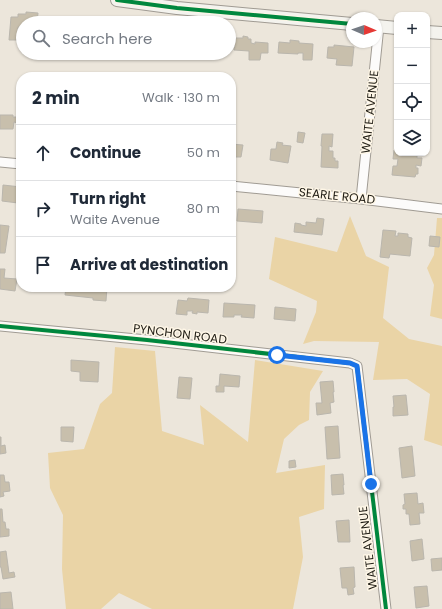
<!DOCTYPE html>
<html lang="en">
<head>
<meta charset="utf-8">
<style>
  :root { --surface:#fff; --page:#f6f6f7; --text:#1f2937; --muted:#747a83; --line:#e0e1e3 }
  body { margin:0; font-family:Poppins,sans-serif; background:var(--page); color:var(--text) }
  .controls { position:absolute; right:12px; top:12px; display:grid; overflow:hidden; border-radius:8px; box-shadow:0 1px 3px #0004 }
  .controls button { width:36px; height:36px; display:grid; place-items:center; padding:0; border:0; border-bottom:1px solid var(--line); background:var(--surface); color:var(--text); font:20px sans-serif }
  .compass { position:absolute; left:346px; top:12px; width:36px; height:36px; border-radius:50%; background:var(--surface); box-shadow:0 1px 3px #0004; rotate:92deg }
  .stop { position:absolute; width:12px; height:12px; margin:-9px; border:3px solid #1a73e8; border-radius:50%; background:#fff }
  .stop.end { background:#1a73e8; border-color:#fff; box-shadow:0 1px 4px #0008 }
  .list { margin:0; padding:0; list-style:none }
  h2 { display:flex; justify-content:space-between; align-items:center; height:52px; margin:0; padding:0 16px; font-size:17px }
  h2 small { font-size:13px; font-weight:400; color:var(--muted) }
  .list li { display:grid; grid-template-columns:26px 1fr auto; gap:12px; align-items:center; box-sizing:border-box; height:56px; padding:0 16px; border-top:1px solid var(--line) }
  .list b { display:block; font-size:15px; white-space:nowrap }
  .list p { margin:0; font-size:13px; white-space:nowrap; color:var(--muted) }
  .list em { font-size:13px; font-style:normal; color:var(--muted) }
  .icon { flex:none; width:22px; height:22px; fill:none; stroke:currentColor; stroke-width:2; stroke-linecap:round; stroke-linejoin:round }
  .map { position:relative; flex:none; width:442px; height:609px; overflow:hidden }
  .search { position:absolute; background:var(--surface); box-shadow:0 1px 3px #0004; left:16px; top:16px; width:220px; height:44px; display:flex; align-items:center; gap:10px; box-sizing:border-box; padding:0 14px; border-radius:22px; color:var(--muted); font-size:15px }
  .panel { position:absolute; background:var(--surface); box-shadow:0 1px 3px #0004; left:16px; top:72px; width:220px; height:220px; border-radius:16px }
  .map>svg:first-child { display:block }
</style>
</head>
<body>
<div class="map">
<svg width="442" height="609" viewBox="0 0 442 609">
  <rect width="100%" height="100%" fill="#ece6db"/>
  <path fill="#ead4a6" d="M350,216L366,256L389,267L383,318L409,339L442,346V446L424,440L430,394L407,379L373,380L379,342L314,341L303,344L316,312L317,301L269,279L275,237L337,252Z
    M437,218H442V319L430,316L434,285L427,268L434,255Z
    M115,347L155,351L162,431L204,445L200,405L248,442L255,360L323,371L310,392L309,420L299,425L284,439L276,473L325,465L324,509L299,517L303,557L293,609H152L119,593L101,609H66L62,569L63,515L50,488L48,453L84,449L100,404L112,393Z"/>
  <path fill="#c8bfac" stroke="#bab6ad" d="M26,12L38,13L37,23H23V27H18L17,40H9L11,17H18V14H26Z
    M71,19L82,20L81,23H64V20L71,21Z
    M243,36L248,37V39H251V43L255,44V42L268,43V53H261L260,60H249V51L234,50L235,38H243Z
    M290,40L299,41V43L313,44L312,60H303V53H298V54L278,53L279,42L290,43Z
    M334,45L354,47L352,66L336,65L337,59L327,58L328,47H334Z
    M0,115H13V117H19V115H21V125H18V123L14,122L13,129H0Z
    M298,132L305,133L303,143L297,142Z
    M322,134H333L332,147L329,146V151H333V158H335V161H338V168L321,167L322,146H321Z
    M277,142L283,143L282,145L291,146L288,163L270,160L271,149H276Z
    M231,144L243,145L241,157H234V159L231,158Z
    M394,150H397V153H417V158H422L421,166L416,165V168H418V174H416L415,177L392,175L393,166H397L398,159H393Z
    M3,185L21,187V199H19L18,203L2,201Z
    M238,209L263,211L262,223L237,221Z
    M317,218L324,219L322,235L294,232L295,223L301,224V225L306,226V222L316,223Z
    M0,225L9,226L5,253H0Z
    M383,230L396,231L395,236H398V233L408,234V237L412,238L410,256L390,254L389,258L380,257Z
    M430,236L440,237L439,247L429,246Z
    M0,269H5L4,278L17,279L15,291L0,289Z
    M66,287H107L106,301L93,300V298L65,295Z
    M188,298L209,300L208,313L197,312V314L192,313L193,311H187V315L176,314L178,300L187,301Z
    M224,303L255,305L254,318L241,317L242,315H234V317H223Z
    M275,307L296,309L295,321L274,319Z
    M71,360L99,362L98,382L80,381V372L71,371Z
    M220,374L240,376L239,387L224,386V392H216V386H219Z
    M179,377L192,378L190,399L177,398Z
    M333,381L334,392H333L334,402L330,403L331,413L317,415L316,403H322L320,382Z
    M406,395L408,415L393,416V407H394L393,396Z
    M338,426L340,458L327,459L325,427Z
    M61,427H74L73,442L61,441Z
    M0,437H1V446L5,445L6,453L0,454Z
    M412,446L415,476L402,478L399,448Z
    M295,460L296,467L289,468V461Z
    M343,474L344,485H343L344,494L332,495L331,475Z
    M0,475H4L5,482H9L10,491L3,492L4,496L0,497Z
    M417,493L418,504L423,503L424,513H419L420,524L410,525L409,514H406V509H403V505L405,504L404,494Z
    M0,509H2L3,522H5L6,529H9V536L0,537Z
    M349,520L350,542H338L336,521Z
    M422,539L424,559L412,561L410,541Z
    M6,551L9,573L14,572L15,577L3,579L1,567H0V552Z
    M442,558V570L432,571L431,559Z
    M354,567L355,587L353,588L354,594L348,595L347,588H342L340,568Z
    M427,586L429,606L416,608L414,587Z
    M11,592L13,609H0V593Z"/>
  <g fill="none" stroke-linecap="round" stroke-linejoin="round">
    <defs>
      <path id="street" d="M0,162L21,164
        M231,186L361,199L442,209
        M361,199L379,26
        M0,326L147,340L350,363L357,366L386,609"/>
      <path id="secondary" d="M117,0L177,8L352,24
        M376,26L397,28
        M427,32L442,33"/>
    </defs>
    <use href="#street" stroke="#a09b93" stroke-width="11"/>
    <use href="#secondary" stroke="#a09b93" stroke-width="14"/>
    <use href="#street" stroke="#fcfbfa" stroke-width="9"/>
    <use href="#secondary" stroke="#f4f3ee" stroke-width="12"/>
    <defs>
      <path id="cycleway" d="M117,0L177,8L352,24
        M0,326L147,340L350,363L357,366L386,609"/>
    </defs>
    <use href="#cycleway" stroke="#fef6e6" stroke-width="6"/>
    <use href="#cycleway" stroke="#00873e" stroke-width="4"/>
  </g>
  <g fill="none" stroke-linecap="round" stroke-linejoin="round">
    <path stroke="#1a73e8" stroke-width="5" d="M277,355L350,363L357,366L371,484"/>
  </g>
  <g text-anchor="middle" stroke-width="3" stroke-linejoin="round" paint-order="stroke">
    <g font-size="12" fill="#1f1c14" stroke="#fef6e6">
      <text transform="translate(370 112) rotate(-84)" y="4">WAITE AVENUE</text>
      <text transform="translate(337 196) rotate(6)" y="4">SEARLE ROAD</text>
      <text transform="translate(180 334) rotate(7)" y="4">PYNCHON ROAD</text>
      <text transform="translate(368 548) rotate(-97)" y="4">WAITE AVENUE</text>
    </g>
  </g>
</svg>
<div class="controls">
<button>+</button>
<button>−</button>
<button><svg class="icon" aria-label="locate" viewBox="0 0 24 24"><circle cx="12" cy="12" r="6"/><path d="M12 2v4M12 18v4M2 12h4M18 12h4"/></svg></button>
<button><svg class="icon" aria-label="layers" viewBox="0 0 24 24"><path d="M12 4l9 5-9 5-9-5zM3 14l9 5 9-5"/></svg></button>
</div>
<svg class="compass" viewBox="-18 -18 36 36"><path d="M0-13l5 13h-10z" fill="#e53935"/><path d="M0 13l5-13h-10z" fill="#747a83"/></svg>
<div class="stop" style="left:277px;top:355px"></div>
<div class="stop end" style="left:371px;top:484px"></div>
<div class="search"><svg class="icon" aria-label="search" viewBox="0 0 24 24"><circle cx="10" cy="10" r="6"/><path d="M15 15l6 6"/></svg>Search here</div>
<section class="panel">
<h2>2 min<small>Walk · 130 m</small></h2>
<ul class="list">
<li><svg class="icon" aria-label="ahead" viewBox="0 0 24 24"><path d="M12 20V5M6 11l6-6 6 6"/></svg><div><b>Continue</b></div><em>50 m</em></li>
<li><svg class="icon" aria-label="right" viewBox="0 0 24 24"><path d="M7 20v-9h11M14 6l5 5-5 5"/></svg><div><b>Turn right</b><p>Waite Avenue</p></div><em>80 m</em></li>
<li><svg class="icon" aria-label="arrive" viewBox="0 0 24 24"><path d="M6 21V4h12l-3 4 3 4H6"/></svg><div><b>Arrive at destination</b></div></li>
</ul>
</section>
</div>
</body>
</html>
